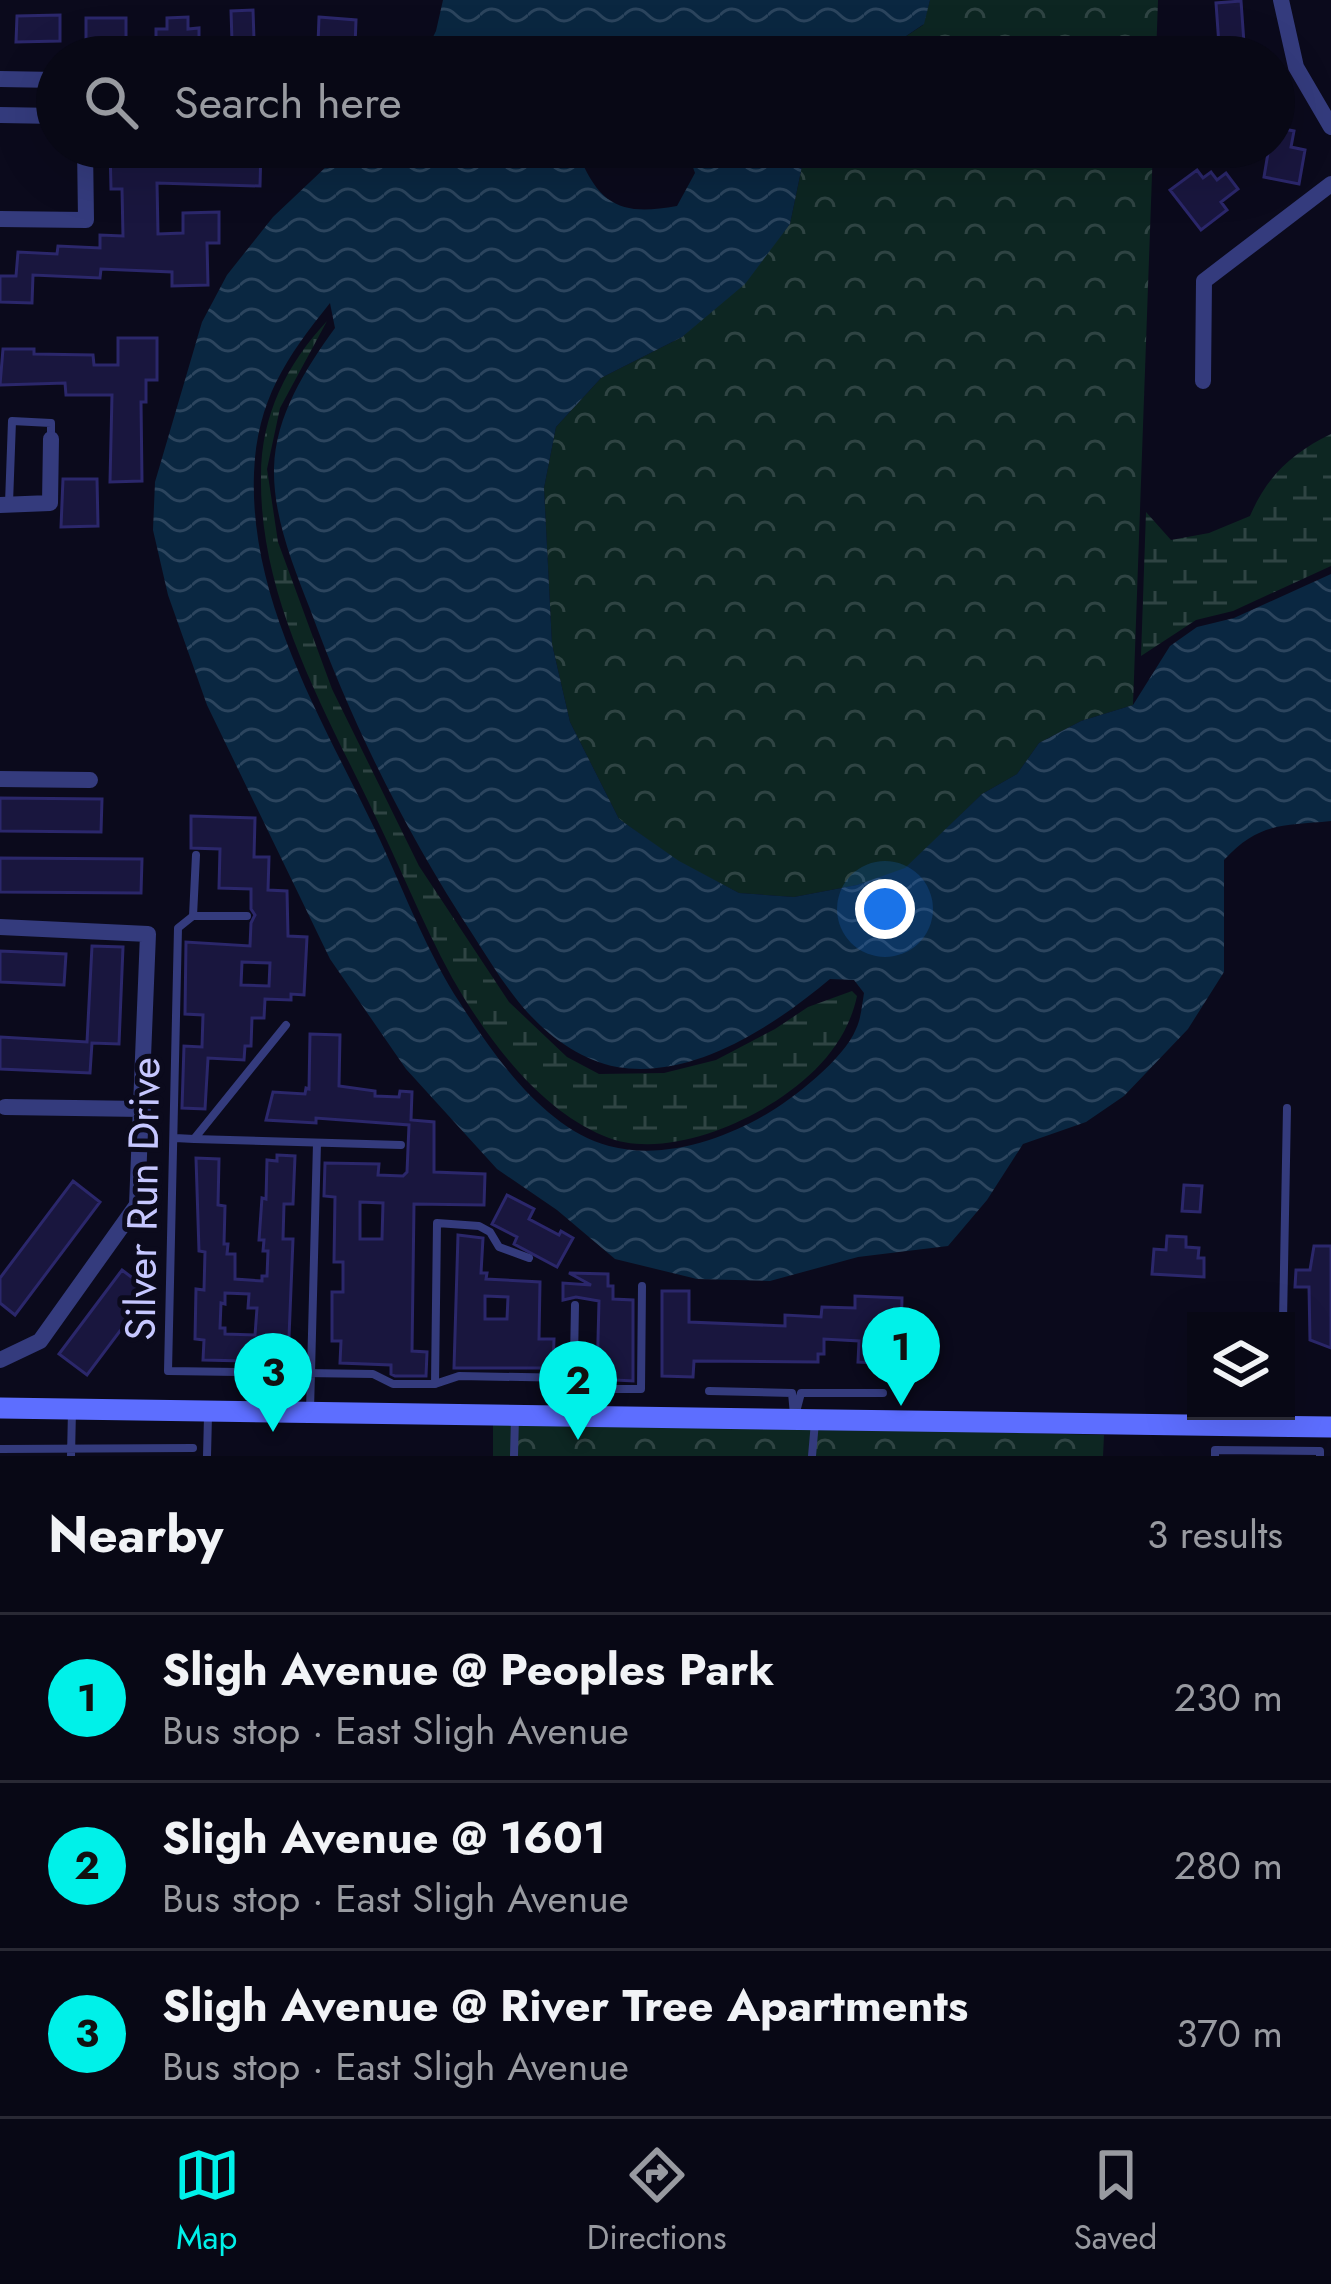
<!DOCTYPE html>
<html lang="en">
<head>
<meta charset="utf-8">
<style>
  :root { --surface:#080815; --page:#11111e; --text:#f1f3f6; --muted:#989aa0; --line:#292934; --accent:#00f1e9 }
  body { margin:0; font-family:Jost,sans-serif; background:var(--page); color:var(--text) }
  .controls { position:absolute; right:36px; bottom:36px; display:grid; overflow:hidden; border-radius:0px; box-shadow:0 12px 48px #0002 }
  .controls button { width:108px; height:108px; display:grid; place-items:center; padding:0; border:0; border-bottom:3px solid var(--line); background:var(--surface); color:var(--text); font:60px sans-serif }
  .you { position:absolute; left:885px; top:909px; width:42px; height:42px; margin:-30px; border:9px solid #fff; border-radius:50%; background:#1a73e8; box-shadow:0 0 0 18px #1a73e833 }
  .badge { display:grid; place-items:center; width:78px; height:78px; border-radius:50%; background:var(--accent); color:#111; font-size:39px; font-weight:700 }
  .pin { position:absolute; translate:-50% -99px; filter:drop-shadow(0 3px 6px #0008) }
  .pin::after { content:''; position:absolute; top:63px; width:42px; height:36px; background:inherit; clip-path:polygon(0 0,100% 0,50% 100%) }
  .list { margin:0; padding:0; list-style:none }
  h2 { display:flex; justify-content:space-between; align-items:center; height:156px; margin:0; padding:0 48px; font-size:51px }
  h2 small { font-size:39px; font-weight:400; color:var(--muted) }
  .list li { display:grid; grid-template-columns:78px 1fr auto; gap:36px; align-items:center; box-sizing:border-box; height:168px; padding:0 48px; border-top:3px solid var(--line) }
  .list b { display:block; font-size:45px; white-space:nowrap }
  .list p { margin:0; font-size:39px; white-space:nowrap; color:var(--muted) }
  .list em { font-size:39px; font-style:normal; color:var(--muted) }
  .icon { flex:none; width:66px; height:66px; fill:none; stroke:currentColor; stroke-width:2; stroke-linecap:round; stroke-linejoin:round }
  .map { position:relative; flex:none; width:1331px; height:1456px; overflow:hidden }
  .search { position:absolute; background:var(--surface); box-shadow:0 12px 48px #0002; left:36px; right:36px; top:36px; height:132px; display:flex; align-items:center; gap:30px; box-sizing:border-box; padding:0 42px; border-radius:66px; color:var(--muted); font-size:45px }
  .sheet { height:660px; background:var(--surface) }
  nav { display:flex; justify-content:space-around; align-items:center; box-sizing:border-box; height:168px; border-top:3px solid var(--line); background:var(--surface); font-size:33px; color:var(--muted) }
  nav a { display:grid; justify-items:center; gap:6px }
  nav .on { color:var(--accent) }
  .map>svg:first-child { display:block }
</style>
</head>
<body>
<div class="map">
<svg width="1331" height="1456" viewBox="0 0 1331 1456">
  <defs>
    <pattern id="forest-crowns" width="20" height="18" patternUnits="userSpaceOnUse" patternTransform="scale(3)"><rect width="20" height="18" fill="#0d2622"/><path d="M2 6a3 3 0 1 1 6 0M12 15a3 3 0 1 1 6 0" fill="none" stroke="#2f4443"/></pattern>
    <pattern id="wetland-marsh" width="20" height="14" patternUnits="userSpaceOnUse" patternTransform="scale(3)"><rect width="20" height="14" fill="#0d2622"/><path d="M1 5h8M5 5V1M11 12h8M15 12V8" fill="none" stroke="#2f4443"/></pattern>
    <pattern id="water-waves" width="16" height="10" patternUnits="userSpaceOnUse" patternTransform="scale(3)"><rect width="16" height="10" fill="#0a2741"/><path d="M0 5q4-4 8 0t8 0" fill="none" stroke="#2c455e"/></pattern>
  </defs>
  <rect width="100%" height="100%" fill="#0b0a1c"/>
  <path fill="url(#forest-crowns)" d="M930,0H1158L1156,57H875L923,25Z
    M806,147H1153L1133,705L1081,721L1039,743L1017,774L982,794L905,869L857,885L794,897L739,893L679,862L619,819L570,722L552,644L544,488L556,427L601,378L682,337L790,224Z
    M493,1420L1104,1435L1103,1456H493Z"/>
  <path fill="url(#wetland-marsh)" d="M327,321L280,408L267,469L278,542L332,689L419,866L509,1002L567,1057L599,1074L664,1073L716,1060L775,1029L808,1007L852,991L857,996C846,1048 806,1084 761,1110C719,1134 652,1157 604,1136C544,1111 498,1052 464,998C431,944 407,882 380,826C328,715 259,602 261,476C261,415 287,364 327,321Z
    M1331,434V566L1233,611L1196,620L1141,656L1146,512L1171,540L1209,533L1250,516C1267,476 1292,453 1331,434Z"/>
  <path fill="url(#water-waves)" fill-rule="evenodd" d="M443,0H930L924,24L875,57H423L436,31Z
    M347,147H806L790,224L745,284L682,337L601,378L556,427L544,488L552,644L570,722L619,819L679,861L739,893L794,897L857,885L905,868L982,794L1017,774L1039,743L1081,721L1133,705L1170,646L1197,627L1234,618L1331,574V821C1282,826 1259,822 1224,860V972L1188,1029L1124,1096L1086,1122L1023,1144L987,1200L948,1246L858,1257L770,1281L697,1279L615,1259L557,1210L497,1169L406,1069L330,959L207,705L168,595L153,530L155,482L202,322L227,275L273,217ZM650,153L689,156L695,173L677,206C627,215 602,209 581,160L596,154L619,158ZM330,303L335,328C306,368 275,416 274,468C273,517 293,565 310,609C352,724 406,833 473,935C486,955 499,977 514,996C539,1029 575,1059 617,1067C694,1080 775,1025 830,979L854,980L864,993C862,1005 861,1019 856,1029C844,1059 793,1099 765,1115C720,1141 661,1160 609,1146C545,1129 494,1056 460,1003C428,954 405,894 380,840C326,726 249,604 254,473C257,400 286,358 330,303Z"/>
  <path fill="#19163e" stroke="#2b276b" stroke-width="3" fill-rule="evenodd" d="M1241,1L1244,43L1219,45L1216,3Z
    M253,10L254,40L232,41L231,11Z
    M60,15V41L16,42L17,16Z
    M188,17V29L199,28V51H178V40H156V29H167V18Z
    M319,17L356,20L355,47L318,44Z
    M86,18H126V39H86Z
    M1274,127L1294,131L1291,147L1305,150L1299,184L1264,177L1269,147H1274Z
    M110,147L261,148L260,186L157,183L158,234L183,233V213L219,212V243H207L208,285L172,286V272L101,269L100,278L33,275L32,303L0,302V276H16L18,252L57,254L58,246L100,248V235L123,236L122,189H111Z
    M1197,170L1203,178L1211,172L1217,180L1226,173L1238,189L1221,202L1227,210L1201,230L1170,190Z
    M118,338H157V380H146V402H141L142,481L110,482L112,395H66L65,383L0,385L3,349H34V354L93,355L94,365H118Z
    M63,479H97L98,526L61,527Z
    M0,798L102,799L101,832L0,831Z
    M191,816L255,818L254,857H269L268,890L287,891L288,936L307,937L304,995L291,994V1000L265,999L264,1018H252L251,1046H245L244,1060L208,1058L205,1109L182,1108L184,1046L202,1047L203,1015L185,1014L186,942L250,946L251,923L255,915L251,909V889L219,888L220,849L191,848ZM242,962L270,963L269,986L241,985Z
    M0,858L142,859L141,893L0,892Z
    M92,946L123,947L119,1044L92,1043L90,1073L0,1069V1037L87,1042Z
    M0,951L66,954L64,985L0,982Z
    M310,1034L340,1035L339,1086L375,1091V1096L399,1097L400,1091L412,1092L411,1120L434,1122V1172L485,1174L484,1205L414,1204L412,1351L427,1352L426,1376H395L391,1374V1365L340,1363L341,1341H332V1292H343V1262H334L335,1197L324,1196L325,1163L379,1164L378,1175L403,1176L407,1172L409,1125L316,1118V1123L266,1120L273,1092L305,1094L306,1088L309,1089ZM360,1202L383,1203L382,1239H360Z
    M277,1155L295,1156L293,1204H284L283,1239H293L288,1362L203,1360L204,1340L195,1339L196,1289L204,1290L205,1252L199,1251L196,1158L219,1159L218,1205L225,1206L224,1244H228L227,1254H235V1279L262,1281V1276H267L268,1251H263L264,1240H259L262,1198L266,1199L267,1160L277,1161ZM225,1293L249,1294L248,1308H257L255,1335L225,1334V1328H220L221,1303L225,1304Z
    M73,1181L100,1202L15,1315L0,1303V1278Z
    M1184,1185L1202,1186L1200,1212L1182,1211Z
    M507,1195L534,1209L529,1219L559,1235L561,1231L573,1238L557,1267L514,1244L517,1237L492,1224Z
    M458,1235L483,1238L481,1273H487L486,1279L540,1282L539,1339H554L553,1368H454ZM485,1296L508,1297L507,1319H485Z
    M1167,1236L1186,1237V1247L1199,1248L1198,1258H1204V1277L1152,1274L1154,1249L1166,1250Z
    M1314,1246H1331V1348L1310,1340L1309,1287H1295L1296,1270H1310Z
    M122,1270L150,1291L87,1375L59,1354Z
    M569,1273L608,1274V1286H613V1299L633,1300V1381L597,1379L599,1301L576,1297L563,1300V1283L591,1285Z
    M662,1291H689V1322L785,1326V1315L821,1317L822,1307L855,1308V1296L902,1298L901,1338L881,1336L879,1363L858,1362L859,1341L824,1339V1354H818V1362L694,1361L693,1377L662,1376Z"/>
  <g fill="none" stroke-linecap="round" stroke-linejoin="round">
    <path stroke="#343b7d" stroke-width="8" d="M9,503L12,421L51,423V437
      M196,855L193,916L178,928L168,1371L373,1374L393,1384H435L459,1376L574,1378L598,1389H641L642,1286
      M193,916H247
      M175,1138L194,1139L286,1025
      M194,1139L401,1145
      M1283,1321L1287,1108
      M435,1384L437,1223L479,1226L490,1232L499,1247L529,1258
      M709,1391L792,1393L794,1415
      M310,1410L317,1143
      M796,1412L801,1393H883
      M573,1415L575,1305
      M0,1449L193,1448
      M71,1456L72,1410
      M207,1456L208,1416
      M514,1456L515,1417
      M812,1456L815,1422
      M1215,1456V1450L1320,1451V1456"/>
    <path stroke="#343b7d" stroke-width="16" d="M1281,0L1296,67L1331,127
      M0,79L57,80
      M0,115L57,116
      M0,219L86,220L85,147
      M1203,381L1204,281L1331,184
      M0,505L50,503L51,439
      M0,779L90,780
      M0,927L148,934L137,1205L40,1341L0,1360
      M5,1107L143,1109"/>
    <path stroke="#5d6eff" stroke-width="21" d="M0,1408L1331,1427"/>
  </g>
  <g text-anchor="middle" stroke-width="10" stroke-linejoin="round" paint-order="stroke">
    <g font-size="42" fill="#c6c7ff" stroke="#0b0a1c">
      <text transform="translate(142 1199) rotate(-89)" y="15">Silver Run Drive</text>
    </g>
  </g>
</svg>
<div class="controls">
<button><svg class="icon" aria-label="layers" viewBox="0 0 24 24"><path d="M12 4l9 5-9 5-9-5zM3 14l9 5 9-5"/></svg></button>
</div>
<div class="you"></div>
<div class="pin badge" style="left:901px;top:1406px">1</div>
<div class="pin badge" style="left:578px;top:1440px">2</div>
<div class="pin badge" style="left:273px;top:1432px">3</div>
<div class="search"><svg class="icon" aria-label="search" viewBox="0 0 24 24"><circle cx="10" cy="10" r="6"/><path d="M15 15l6 6"/></svg>Search here</div>
</div>
<section class="sheet">
<h2>Nearby<small>3 results</small></h2>
<ul class="list">
<li><span class="badge">1</span><div><b>Sligh Avenue @ Peoples Park</b><p>Bus stop · East Sligh Avenue</p></div><em>230 m</em></li>
<li><span class="badge">2</span><div><b>Sligh Avenue @ 1601</b><p>Bus stop · East Sligh Avenue</p></div><em>280 m</em></li>
<li><span class="badge">3</span><div><b>Sligh Avenue @ River Tree Apartments</b><p>Bus stop · East Sligh Avenue</p></div><em>370 m</em></li>
</ul>
</section>
<nav>
<a class="on"><svg class="icon" aria-label="map" viewBox="0 0 24 24"><path d="M3 6l6-2 6 2 6-2v14l-6 2-6-2-6 2zM9 4v14M15 6v14"/></svg>Map</a>
<a><svg class="icon" aria-label="directions" viewBox="0 0 24 24"><path d="M12 3l9 9-9 9-9-9zM9 14v-3h6M13 9l2 2-2 2"/></svg>Directions</a>
<a><svg class="icon" aria-label="saved" viewBox="0 0 24 24"><path d="M7 4h10v16l-5-4-5 4z"/></svg>Saved</a>
</nav>
</body>
</html>
